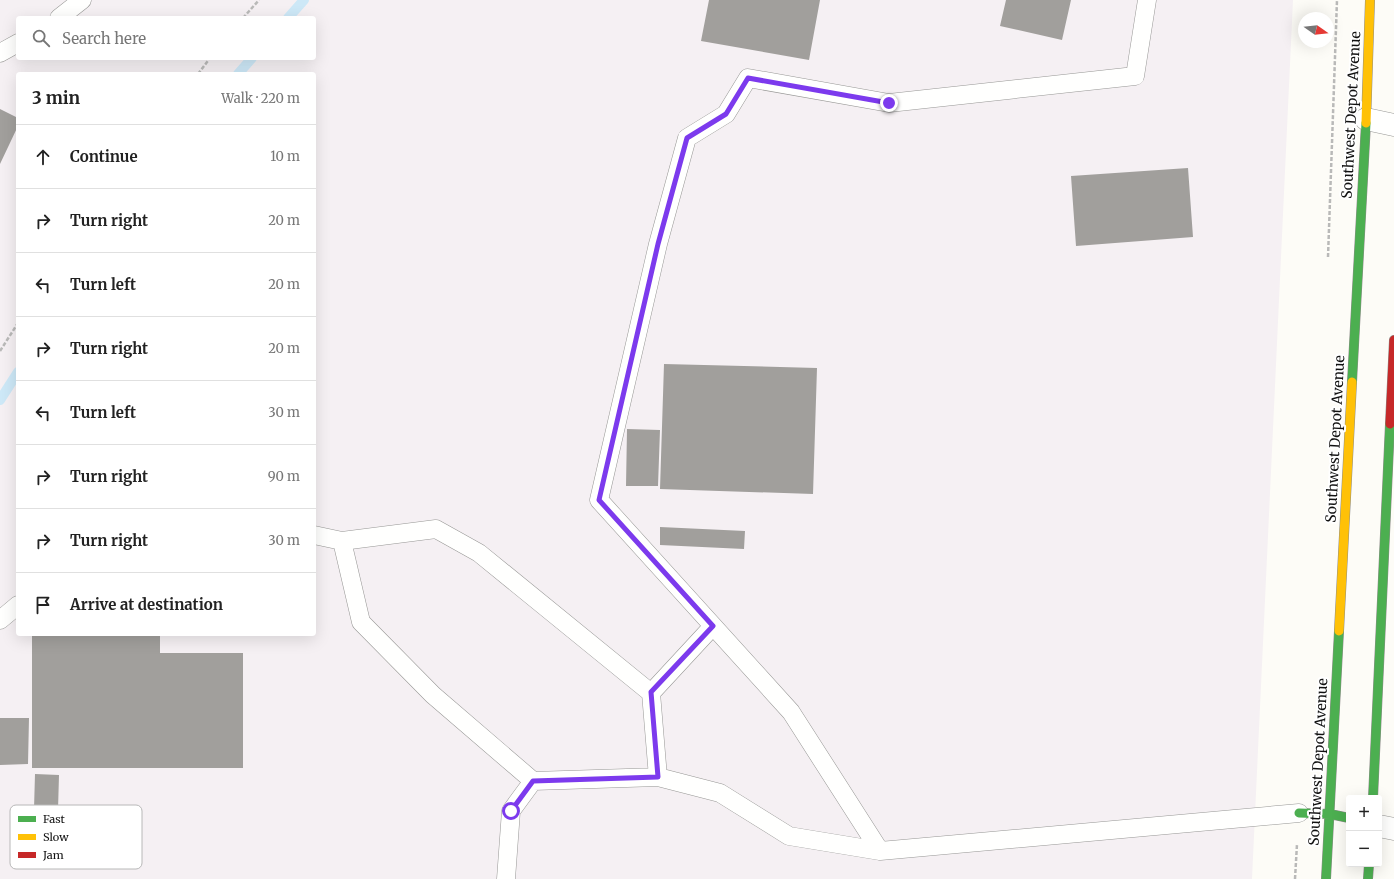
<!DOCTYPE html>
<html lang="en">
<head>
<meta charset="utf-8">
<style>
  :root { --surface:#fff; --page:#f2f2f2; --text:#222; --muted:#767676; --line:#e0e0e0 }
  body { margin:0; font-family:Merriweather,serif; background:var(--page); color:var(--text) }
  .controls { position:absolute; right:12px; bottom:12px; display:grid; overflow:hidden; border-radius:4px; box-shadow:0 4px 16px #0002 }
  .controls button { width:36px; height:36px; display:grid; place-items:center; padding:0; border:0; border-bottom:1px solid var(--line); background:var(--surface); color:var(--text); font:20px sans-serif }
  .compass { position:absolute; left:1298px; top:12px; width:36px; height:36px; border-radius:50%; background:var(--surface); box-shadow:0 4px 16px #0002; rotate:104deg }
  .stop { position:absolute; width:12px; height:12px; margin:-9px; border:3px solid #7c3aed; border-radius:50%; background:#fff }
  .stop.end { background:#7c3aed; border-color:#fff; box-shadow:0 1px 4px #0008 }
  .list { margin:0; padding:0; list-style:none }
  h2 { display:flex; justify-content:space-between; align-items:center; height:52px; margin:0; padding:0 16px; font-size:17px }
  h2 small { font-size:13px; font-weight:400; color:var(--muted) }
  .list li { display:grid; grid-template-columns:26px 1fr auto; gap:12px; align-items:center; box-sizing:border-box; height:64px; padding:0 16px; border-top:1px solid var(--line) }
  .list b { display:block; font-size:15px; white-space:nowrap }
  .list em { font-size:13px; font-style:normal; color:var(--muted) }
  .icon { flex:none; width:22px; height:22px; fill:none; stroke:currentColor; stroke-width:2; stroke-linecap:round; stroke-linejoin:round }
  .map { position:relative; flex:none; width:1394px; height:879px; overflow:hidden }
  .search { position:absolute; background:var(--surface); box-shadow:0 4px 16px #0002; left:16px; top:16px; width:300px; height:44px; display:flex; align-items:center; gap:10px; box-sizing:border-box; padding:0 14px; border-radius:4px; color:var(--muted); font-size:15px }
  .panel { position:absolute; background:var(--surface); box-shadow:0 4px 16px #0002; left:16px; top:72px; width:300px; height:564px; border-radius:4px }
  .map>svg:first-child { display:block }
</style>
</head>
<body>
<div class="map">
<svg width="1394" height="879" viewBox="0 0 1394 879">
  <rect width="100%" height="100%" fill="#fdfcf7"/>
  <path fill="#f5f0f3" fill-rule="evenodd" d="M0,0H1293L1252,879H0ZM18,18H314V58H18ZM18,74H314V634H18Z"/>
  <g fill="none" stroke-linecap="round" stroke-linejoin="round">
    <path stroke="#cde8f7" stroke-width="10" d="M288,18L304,0
      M238,74L252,58
      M0,400L18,372"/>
  </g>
  <path fill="#a19f9c" d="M709,0H820L809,60L701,41Z
    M1006,0H1071L1062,40L1000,26Z
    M0,109L18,118V126L0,164Z
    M1188,168L1193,237L1076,246L1071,176Z
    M664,364L817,368L813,494L660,489Z
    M627,429L660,430L658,486H626Z
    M660,527L745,531L744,549L660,545Z
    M32,634H160V653H243V768H32Z
    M0,718H29L28,764L0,765Z
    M35,774L59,775L58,810L34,809Z"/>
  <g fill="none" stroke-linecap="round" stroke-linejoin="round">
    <defs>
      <path id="lane" d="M59,18L82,0
        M0,53L18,43
        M314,535L342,541L361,622L433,695L533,781
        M342,541L436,529L479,553L651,693L658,777
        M0,620L18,605
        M651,693L713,626
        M880,851L791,712L599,500L658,244L687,138L726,114L748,78L889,103L1135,76L1147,0
        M506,879L511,811L533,781L658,777L720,793L789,836L880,851L1299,813"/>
      <path id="street" d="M1366,119L1394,125
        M1379,826L1394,829"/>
      <path id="fast" d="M1352,382L1366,123
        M1373,798L1390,424
        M1299,813L1330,814L1349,818
        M1326,879L1339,631
        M1368,879L1369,864"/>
      <path id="slow" d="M1366,123L1370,0
        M1339,631L1352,382"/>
      <path id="jam" d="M1390,424L1394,340"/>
    </defs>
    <use href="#lane" stroke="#979795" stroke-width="19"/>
    <use href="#street" stroke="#979795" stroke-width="23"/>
    <use href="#fast" stroke="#8e8d8b" stroke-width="10"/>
    <use href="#slow" stroke="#8e8d8b" stroke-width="10"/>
    <use href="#jam" stroke="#8e8d8b" stroke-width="10"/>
    <path stroke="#b9b9b8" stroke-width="2.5" stroke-dasharray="4 2" stroke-linecap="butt" d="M243,18L259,0
      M198,74L210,58
      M1328,257L1337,0
      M0,351L18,323
      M1295,879L1297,844"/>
    <use href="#lane" stroke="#fffffe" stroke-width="18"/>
    <use href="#street" stroke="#fffffe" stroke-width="22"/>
    <use href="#fast" stroke="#4caf50" stroke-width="9"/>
    <use href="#slow" stroke="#ffc107" stroke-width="9"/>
    <use href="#jam" stroke="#c62828" stroke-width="9"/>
  </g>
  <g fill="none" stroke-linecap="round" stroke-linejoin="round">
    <path stroke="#7c3aed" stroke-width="5" d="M511,811L533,781L658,777L651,692L713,626L599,500L658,244L687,138L726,114L748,78L889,103"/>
  </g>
  <g text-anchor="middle" stroke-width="4" stroke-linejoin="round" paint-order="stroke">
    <g font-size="14" fill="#111" stroke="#fff">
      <text transform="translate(1351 115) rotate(-87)" y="5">Southwest Depot Avenue</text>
      <text transform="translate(1335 439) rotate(-87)" y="5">Southwest Depot Avenue</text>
      <text transform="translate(1318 762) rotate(-87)" y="5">Southwest Depot Avenue</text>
    </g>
  </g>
  <rect x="10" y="805" width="132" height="64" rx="6" fill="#fff" stroke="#b8b8b8" stroke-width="1"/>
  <rect x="18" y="816" width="18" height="6" fill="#4caf50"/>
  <rect x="18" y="834" width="18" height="6" fill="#ffc107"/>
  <rect x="18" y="852" width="18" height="6" fill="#c62828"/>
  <g font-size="11" fill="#111">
    <text x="43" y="823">Fast</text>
    <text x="43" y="841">Slow</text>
    <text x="43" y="859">Jam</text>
  </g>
</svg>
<div class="controls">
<button>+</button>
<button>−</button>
</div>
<svg class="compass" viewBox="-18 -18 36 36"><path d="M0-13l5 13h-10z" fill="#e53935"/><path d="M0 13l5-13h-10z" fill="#767676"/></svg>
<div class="stop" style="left:511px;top:811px"></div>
<div class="stop end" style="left:889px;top:103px"></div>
<div class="search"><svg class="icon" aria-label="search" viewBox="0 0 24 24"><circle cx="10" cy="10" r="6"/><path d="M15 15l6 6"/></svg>Search here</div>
<section class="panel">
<h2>3 min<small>Walk · 220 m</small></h2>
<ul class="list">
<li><svg class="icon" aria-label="ahead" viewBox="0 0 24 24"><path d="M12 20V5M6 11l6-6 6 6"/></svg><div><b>Continue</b></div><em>10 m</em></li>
<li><svg class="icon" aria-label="right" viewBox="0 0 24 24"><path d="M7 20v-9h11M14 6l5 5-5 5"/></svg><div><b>Turn right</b></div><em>20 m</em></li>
<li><svg class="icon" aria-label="left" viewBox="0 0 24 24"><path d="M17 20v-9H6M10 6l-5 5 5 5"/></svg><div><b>Turn left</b></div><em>20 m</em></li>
<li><svg class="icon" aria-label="right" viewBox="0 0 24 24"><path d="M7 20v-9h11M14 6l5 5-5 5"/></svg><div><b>Turn right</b></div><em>20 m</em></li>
<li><svg class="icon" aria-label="left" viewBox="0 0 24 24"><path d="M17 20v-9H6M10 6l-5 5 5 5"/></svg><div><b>Turn left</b></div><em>30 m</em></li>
<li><svg class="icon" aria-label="right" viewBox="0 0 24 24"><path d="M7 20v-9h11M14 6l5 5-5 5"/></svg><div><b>Turn right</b></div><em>90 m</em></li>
<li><svg class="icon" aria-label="right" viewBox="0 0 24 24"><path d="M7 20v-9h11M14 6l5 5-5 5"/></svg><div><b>Turn right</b></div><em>30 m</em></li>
<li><svg class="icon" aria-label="arrive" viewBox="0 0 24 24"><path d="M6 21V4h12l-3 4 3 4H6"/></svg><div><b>Arrive at destination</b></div></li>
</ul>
</section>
</div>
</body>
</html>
